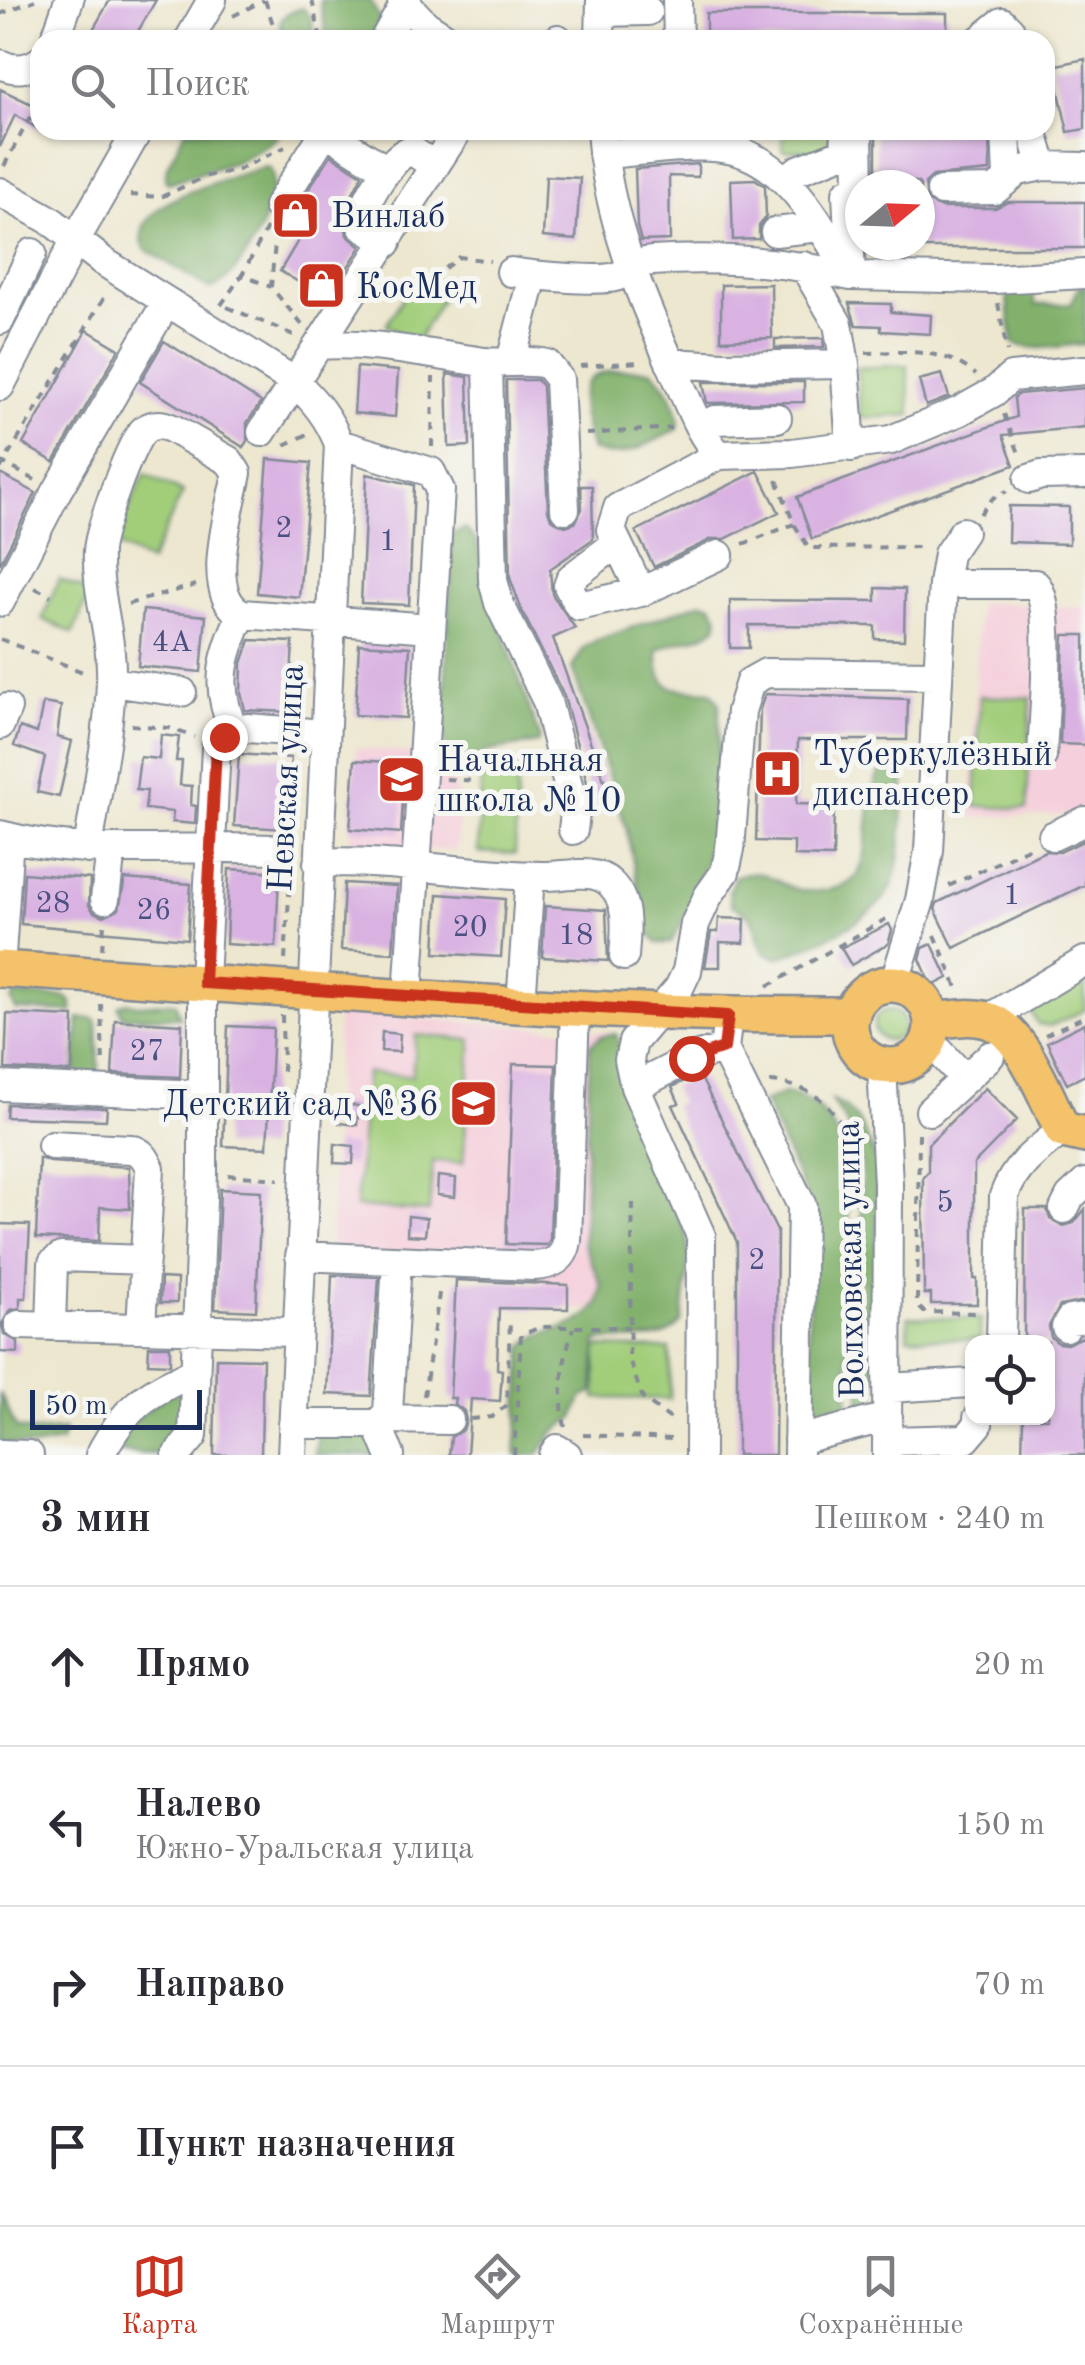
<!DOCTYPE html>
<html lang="ru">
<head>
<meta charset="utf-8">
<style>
  :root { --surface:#fff; --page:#f7f7f7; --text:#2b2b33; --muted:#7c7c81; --line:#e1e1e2; --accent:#c8321e }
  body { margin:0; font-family:"Old Standard TT",serif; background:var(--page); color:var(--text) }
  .controls { position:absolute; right:30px; bottom:30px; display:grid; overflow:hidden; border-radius:20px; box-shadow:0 2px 8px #0004 }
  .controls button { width:90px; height:90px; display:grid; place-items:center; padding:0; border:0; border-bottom:2px solid var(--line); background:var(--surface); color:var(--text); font:50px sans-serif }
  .compass { position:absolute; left:845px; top:170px; width:90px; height:90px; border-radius:50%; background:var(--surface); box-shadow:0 2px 8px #0004; rotate:71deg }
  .scale { position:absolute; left:30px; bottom:25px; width:172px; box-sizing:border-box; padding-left:10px; border:5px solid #1b2f5e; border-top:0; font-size:28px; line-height:35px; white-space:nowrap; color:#1b2f5e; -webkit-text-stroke:8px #f6f6f2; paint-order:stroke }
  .stop { position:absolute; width:30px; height:30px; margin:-22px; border:8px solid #c8321e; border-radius:50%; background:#fff }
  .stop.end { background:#c8321e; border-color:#fff; box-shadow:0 2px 10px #0008 }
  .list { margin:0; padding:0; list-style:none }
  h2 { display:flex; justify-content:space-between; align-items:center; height:130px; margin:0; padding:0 40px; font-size:42px }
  h2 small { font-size:32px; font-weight:400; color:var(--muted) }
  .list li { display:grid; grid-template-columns:65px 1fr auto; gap:30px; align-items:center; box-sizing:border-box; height:160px; padding:0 40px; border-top:2px solid var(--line) }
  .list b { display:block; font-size:38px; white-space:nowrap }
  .list p { margin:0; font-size:32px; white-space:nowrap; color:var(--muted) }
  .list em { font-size:32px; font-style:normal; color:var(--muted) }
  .icon { flex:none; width:55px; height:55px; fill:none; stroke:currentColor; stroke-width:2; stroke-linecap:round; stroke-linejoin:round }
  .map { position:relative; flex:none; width:1085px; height:1455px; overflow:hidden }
  .search { position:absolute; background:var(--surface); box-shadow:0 2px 8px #0004; left:30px; right:30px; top:30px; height:110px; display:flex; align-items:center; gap:25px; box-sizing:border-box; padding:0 35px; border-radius:30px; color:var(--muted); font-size:38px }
  .sheet { height:770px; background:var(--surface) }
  nav { display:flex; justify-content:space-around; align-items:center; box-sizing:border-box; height:140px; border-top:2px solid var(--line); background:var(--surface); font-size:28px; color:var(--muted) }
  nav a { display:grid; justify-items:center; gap:5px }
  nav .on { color:var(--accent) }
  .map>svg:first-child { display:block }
</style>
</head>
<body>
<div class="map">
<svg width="1085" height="1455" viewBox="0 0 1085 1455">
  <rect width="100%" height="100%" fill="#f6f6f2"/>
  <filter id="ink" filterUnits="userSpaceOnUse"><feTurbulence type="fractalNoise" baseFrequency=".01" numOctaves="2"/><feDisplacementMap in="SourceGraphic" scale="20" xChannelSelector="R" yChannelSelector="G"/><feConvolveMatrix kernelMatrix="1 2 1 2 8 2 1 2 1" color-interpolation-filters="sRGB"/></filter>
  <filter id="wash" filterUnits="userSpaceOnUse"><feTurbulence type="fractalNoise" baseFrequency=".0048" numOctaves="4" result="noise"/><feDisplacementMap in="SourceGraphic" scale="40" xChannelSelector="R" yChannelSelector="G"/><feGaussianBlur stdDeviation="2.25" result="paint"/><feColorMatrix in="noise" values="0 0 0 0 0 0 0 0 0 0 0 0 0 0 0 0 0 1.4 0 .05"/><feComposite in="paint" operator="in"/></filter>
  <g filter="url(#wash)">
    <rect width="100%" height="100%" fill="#ede7cf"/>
    <path fill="#f5cfdb" d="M978,602L1085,608V810L1072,815L971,817Z
      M356,748L440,756L461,801L456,851L350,844Z
      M338,1013L617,1033L607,1310L569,1309L568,1284H541L542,1266L330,1250Z"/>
    <path fill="#a2ce7a" stroke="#5e7e6c" stroke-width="2.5" d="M783,130H837L821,151L783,150Z
      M420,270L448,288L416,343L386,325Z
      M907,365L911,415L861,418L857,368Z
      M145,474L183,492L150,562L112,543Z
      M59,579L90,592L73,633L42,619Z
      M980,696L1031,698L1027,809L975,806Z
      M482,763L518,765L515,854L478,852Z
      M1085,971V1010L1050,1026L1038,1024L1030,1010Z
      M874 1025a15 15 0 1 1 30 0a15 15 0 1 1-30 0Z
      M416,1035L472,1040L463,1163L433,1161L429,1212L356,1207L366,1073L412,1076Z
      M908,1317L981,1319L980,1340L908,1337Z
      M597,1347L670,1349V1399L596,1398Z"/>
    <path fill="#81b16a" stroke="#4e7064" stroke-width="2.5" d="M320,0H370L380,19L374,40H327Z
      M303,8L311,17L315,40H283L280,21L288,13Z
      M185,130H282L273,141L241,160L168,183L165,180L167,168Z
      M264,167L270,168C285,195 240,282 210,289L145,249C122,200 235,178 264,167Z
      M1085,286V344C1063,345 1033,353 1013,343L1007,299L1010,293L1031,288L1036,305L1071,304L1079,287Z
      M651,370C665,383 682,409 678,429C649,443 623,463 592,450C570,384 579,366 651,370Z
      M466,529L477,542L490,594L540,739L537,743L489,751L465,761C452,759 444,747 443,734L452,540L455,532Z
      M702,602L712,605L718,616L717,626C699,642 677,638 658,650C657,697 678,688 711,691L719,702C719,798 720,856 671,943H657L647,931L626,827L572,668L584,648L595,641Z
      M896,761L905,767C902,797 904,857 893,884C877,920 812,946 777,958L764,952C751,927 761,918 731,905L729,892L734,877C767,864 772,884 800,890C814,893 842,890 853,880C878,857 856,771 896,761Z
      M16,995L66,997L72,1003V1012L16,1010L11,1000Z
      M126,1002L138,1005L175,1002L180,1017H123L118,1006Z
      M79,1018L94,1019L97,1022L99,1067L95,1077L78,1075L75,1068Z
      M616,1034L687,1238L689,1260L682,1322C660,1348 626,1336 597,1341L593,1392L582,1398L574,1418L554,1432L538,1455H516L523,1347C543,1324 574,1336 598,1304L601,1285L583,1243L590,1045L601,1036Z
      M784,1093C827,1099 842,1138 848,1176V1417L806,1428L812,1209L764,1102Z
      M831,1100L845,1107L859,1122L878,1162L875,1412L860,1415L862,1164L846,1122Z
      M179,1385L189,1420L174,1450C158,1455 134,1455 118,1450L120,1432Z
      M0,1393L16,1428L35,1432L64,1430L61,1442L33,1447L0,1442Z
      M319,1426L358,1427L387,1455H315Z"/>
    <g id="blocks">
      <path fill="#d9b2e2" d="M110,0H156L133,40H87Z
        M706,13H947V40H706Z
        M1085,59V129L1068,132L1053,66Z
        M0,89L40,108V130L15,115L0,147Z
        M876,130H989L990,171L933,176L925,183L927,201L941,208H995L1008,202H1085V248H920V185L917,182H876Z
        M331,155L362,175L339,220L345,223L347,235L361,247L327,299L280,271L305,229L288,220Z
        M698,164V177L669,176L670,240L641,241L637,226L635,169Z
        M546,176L580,178L576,240L543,237Z
        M755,179L765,186L766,217L759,226V239L733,240L731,180Z
        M771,284L772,338L721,340V285Z
        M849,303L891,304V312L931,315L930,334L881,331V326L856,325Z
        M87,330L119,349L54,462L23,444Z
        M823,338L824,347L775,348V339Z
        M164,341L261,402L247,423V441L243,447L140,382Z
        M357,367L398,371L395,417L354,413Z
        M447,374L468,377L470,446L449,447Z
        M942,374L949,397L926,406L919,380Z
        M506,380H537L542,386L548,510L551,519L565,526L575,523L582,509L581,486H592L593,539L550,569L552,594L575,628L553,638L613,805L595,812L564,696L522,611L510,578Z
        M703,382H804V402L707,403Z
        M1085,388V427L1003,435L1014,465L812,539L797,497L1016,417L1014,398L1018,394Z
        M268,459L311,463L299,597L257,593Z
        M758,471L779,512L725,539H712L654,567L636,531Z
        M0,474L36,493L0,564Z
        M367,474L414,485L409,605L361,603Z
        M1009,506L1069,507V544L1008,542Z
        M876,588L905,589L904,640L875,639V626L749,625V648H730V600L876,601Z
        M143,610L206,616L201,672L138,666Z
        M1064,635H1085V745L1060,744Z
        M250,640L293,642L289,712L245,710L241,693L242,663Z
        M359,644L410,647L406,718L355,715Z
        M765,694L908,699L907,740H798L796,804L834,805L833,857L794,856V842L756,841L760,709Z
        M43,703L61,706L57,737L72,741L59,797L37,792L45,757L14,746L20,727L37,733Z
        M161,735L179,737L176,761H182L180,785L192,786L191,805L196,806L195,824L172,822L173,812L145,809L147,791L136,790L140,757L159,759Z
        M239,754L291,758L286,829L234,826Z
        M355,760L405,763L401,833L350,829Z
        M1085,840V885L954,948L935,909L937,903L1045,851L1060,852Z
        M229,869L279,872L276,947L226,944Z
        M24,873L90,879L89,905L94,912L104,916L119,909L125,879L191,884L187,939L21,924Z
        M344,883L397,886L393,953L341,950Z
        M438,894L505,899L501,957L435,953Z
        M545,906L606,910L608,961L542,957Z
        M719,918L745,919L744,943L720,942V967H705L711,932H718Z
        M889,924L892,930L888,944L851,965L841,948Z
        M932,944L948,978L932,986L920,959L923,948Z
        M7,1014L74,1017L72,1072L5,1069Z
        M115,1020L182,1024L180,1077L112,1074Z
        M1085,1023V1075L1067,1084L1047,1042Z
        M228,1026L273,1028L267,1148L223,1146Z
        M382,1032L400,1034L399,1052L381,1051Z
        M513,1064L556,1065L550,1239L547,1245L506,1244Z
        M699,1074L777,1231L775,1455H737V1242L673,1105L679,1103L672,1087Z
        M985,1088L1017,1120L974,1164V1279H977V1304H931V1294H924L923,1177L928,1172V1144Z
        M7,1104L107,1108L106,1120L6,1117Z
        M340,1104L359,1106L357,1125L339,1123Z
        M335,1144L354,1146L353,1164L334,1163Z
        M39,1158L51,1162L129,1167L130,1209L100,1207L99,1241L36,1238Z
        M438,1176L456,1178L455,1197L437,1195Z
        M220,1189L261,1191L256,1311L215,1309Z
        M1025,1209H1047L1050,1219L1064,1226L1074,1223L1085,1209V1301L1060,1306L1049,1326L1051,1337L1058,1343L1067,1344L1085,1336V1455H1022L1023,1418H1048V1342H1024Z
        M408,1216L427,1218L425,1236L407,1235Z
        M0,1224L30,1225L26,1298H20V1308L10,1310L2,1324L4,1334L18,1342V1353L0,1352Z
        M332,1275L379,1277L371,1396L327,1394Z
        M161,1278L177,1279V1303H160Z
        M456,1280L568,1285V1309L499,1308L497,1369L502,1370L500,1401L471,1399L467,1455H449L451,1437L463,1430L466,1421L464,1411L454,1404L455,1398H450Z
        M149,1346H170V1364L148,1363Z
        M216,1358L263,1359L261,1455H214Z"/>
    </g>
  </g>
  <g filter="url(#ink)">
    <use href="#blocks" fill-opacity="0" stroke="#848b96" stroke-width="2.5"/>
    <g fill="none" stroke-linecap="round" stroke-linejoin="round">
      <defs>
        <path id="minor" d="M402,0L426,25L449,40
          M677,0L678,40
          M601,12L648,11
          M55,40L69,0
          M189,40L212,0
          M384,40L407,0
          M558,40V39
          M600,40L601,0
          M980,40L1002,22L1010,30L1013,40
          M0,64C14,71 28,70 40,61
          M601,130C607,216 640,296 675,373C688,401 698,433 719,455
          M1006,130L1008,178
          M1032,130L1043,166L1085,167
          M325,131L387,170
          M603,154C641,152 697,141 733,150C791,164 822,230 851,276L994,279L1085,274
          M786,180L798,170L845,152L846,130
          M941,191L995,190L1018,171L1043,166
          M0,192L50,220L104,262L295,382C315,401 329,418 339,444L292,1455
          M278,206L326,130
          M775,232L820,227
          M387,243L362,226C359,206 392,155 411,150L435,166
          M804,266L838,324L845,364
          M511,272C530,275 602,283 618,276C631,271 636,262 652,261C719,256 786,262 851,276L847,193L859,188L858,130
          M0,320L32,253
          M319,345C370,341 433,355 484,362C505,364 527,359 547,364L559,379L565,509
          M511,361L533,276
          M488,363L493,580L499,603L547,701L575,813L573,830
          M670,363L724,366L845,364L851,447
          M0,386L76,239L138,130
          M699,426L715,420L777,418
          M262,432L458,130
          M339,444L431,472L440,490L408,996
          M1029,479L1041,475L1085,474
          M617,543L571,578L568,586L579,606L641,592L719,555
          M943,584H1035C1055,602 1043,724 1042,756
          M641,592L611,530L618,508L719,455L792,453L891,440L960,411L994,392L1011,377L1085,370
          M0,602L57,491L166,303
          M111,682L182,692
          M0,725L7,708
          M234,731C214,687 222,656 242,614
          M0,835C89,859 181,844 271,849
          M1053,836L1085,821
          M88,849C96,794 109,737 111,681C113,637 96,595 98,551C99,532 130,441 144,430C154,423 162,424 173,429L229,461L237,473C231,508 202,595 242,614L431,628
          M318,863C393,859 468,875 542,876C562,877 594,867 610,883C630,902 626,931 624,956
          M105,899L111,850
          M0,969L9,837
          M894,984L920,900L929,851L943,584L948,554L963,532
          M521,1004L530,876
          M728,1016L724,1049L802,1206L798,1455
          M986,1020L1085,961
          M929,1040L965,1079L930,1111
          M882,1065L888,1184L887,1455
          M965,1079L990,1056
          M0,1086L201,1095
          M635,1087L691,1058L724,1049
          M52,1145L131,1149C142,1152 145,1157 150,1168L141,1327
          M1064,1209L1070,1197L1085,1183
          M300,1256L534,1266C552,1265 564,1260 567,1241L575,1009
          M19,1325L297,1332
          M51,1326L53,1263L61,1257L145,1260
          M1066,1327L1070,1320L1085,1318
          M1001,1342L1004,1196C1015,1165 1037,1150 1063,1130
          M888,1388L972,1383
          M383,1419L449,1420
          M293,1424H377L388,1413L397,1261
          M377,1424L390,1455
          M798,1440L888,1417
          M888,1441L966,1439L978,1425V1418
          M0,1454L29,1455
          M100,1455C125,1407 145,1394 194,1372
          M177,1455L193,1436L203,1173V1000L216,748L234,731L248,728L324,734
          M553,1455L557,1449L567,1455
          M700,1455L701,1236L635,1087L629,1060L633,1042L679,988L687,971L695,924L708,896L725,872L730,849L741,711L750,682L766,673L937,675"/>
        <path id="major" d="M0,969C284,986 567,1017 852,1015
          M850 1025a41 41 0 1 1 82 0a41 41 0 1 1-82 0Z
          M932,1021C950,1019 970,1015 987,1020C1023,1030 1046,1099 1063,1130L1085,1135"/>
      </defs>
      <use href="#minor" stroke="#848b96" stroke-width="32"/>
      <use href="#major" stroke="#848b96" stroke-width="40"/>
      <path stroke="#848b96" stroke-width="4" stroke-dasharray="8 8" stroke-linecap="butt" d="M265,0L278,40
        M312,0L321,40
        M0,14L35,0
        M233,16L264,0
        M4,166L40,99
        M130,195L161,197L207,176L238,170L285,147
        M267,228L242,275L271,287
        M276,232L271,287L303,326
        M432,278L459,257L490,261
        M998,303L1007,352
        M221,305L242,275
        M227,307L296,336
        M866,353C907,352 943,347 976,375
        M580,366L641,362
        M1004,414L1020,456
        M586,434L671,428
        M285,445L308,434
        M432,447L433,377
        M0,461L35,480
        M0,469L107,293
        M777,480L794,524L809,548L924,547
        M980,514L993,498L1007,491
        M743,544L794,524
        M35,588L51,596
        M128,604L196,585
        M0,639L88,674
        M131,725L169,728L194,737
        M446,779L477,781
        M293,835L296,785
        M949,886L1030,847
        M935,935L958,990
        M102,949L104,924
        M285,960L291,865
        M768,986L886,919
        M101,1004L103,1064
        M282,1015L283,1071
        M1045,1035L1085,1016
        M770,1082C869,1089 856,1194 856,1267C856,1311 855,1355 855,1399
        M919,1133L917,1305L924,1312L977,1313
        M228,1175L279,1179
        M633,1203L629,1359L643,1399L675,1422
        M424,1396L440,1287
        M471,1419L492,1417L507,1405L510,1321
        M565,1427C558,1393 563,1360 573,1328
        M583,1435L673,1439
        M514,1455L521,1335L541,1327H629"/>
      <use href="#minor" stroke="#fff" stroke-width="28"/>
      <use href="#major" stroke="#f3c26a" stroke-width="35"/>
    </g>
  </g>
  <g fill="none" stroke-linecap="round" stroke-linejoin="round" filter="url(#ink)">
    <path stroke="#c8321e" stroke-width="12" d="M224,737L216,748L204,983L728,1016L724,1048L691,1058"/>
  </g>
  <defs>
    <symbol id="shop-square" viewBox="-11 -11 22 22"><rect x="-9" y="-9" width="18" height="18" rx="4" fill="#c8321e" stroke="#f6f6f2"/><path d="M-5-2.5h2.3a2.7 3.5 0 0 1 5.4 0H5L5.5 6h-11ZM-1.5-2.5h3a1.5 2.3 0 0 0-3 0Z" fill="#fff"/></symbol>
    <symbol id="hospital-square" viewBox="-11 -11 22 22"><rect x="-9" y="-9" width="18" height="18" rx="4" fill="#c8321e" stroke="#f6f6f2"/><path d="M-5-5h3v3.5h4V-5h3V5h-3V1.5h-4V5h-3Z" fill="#fff"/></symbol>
    <symbol id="school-square" viewBox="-11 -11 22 22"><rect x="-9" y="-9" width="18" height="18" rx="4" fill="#c8321e" stroke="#f6f6f2"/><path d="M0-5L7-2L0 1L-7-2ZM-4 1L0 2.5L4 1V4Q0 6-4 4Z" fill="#fff"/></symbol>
  </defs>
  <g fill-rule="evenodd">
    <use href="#shop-square" x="268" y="188" width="55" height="55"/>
    <use href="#shop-square" x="294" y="258" width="55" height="55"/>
    <use href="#hospital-square" x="750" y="746" width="55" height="55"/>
    <use href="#school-square" x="374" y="752" width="55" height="55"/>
    <use href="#school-square" x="446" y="1076" width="55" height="55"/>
  </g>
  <g text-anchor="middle" stroke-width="10" stroke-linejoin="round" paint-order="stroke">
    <g font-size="30" fill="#4a507f">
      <text x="284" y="537">2</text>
      <text x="388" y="550">1</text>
      <text x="172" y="651">4А</text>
      <text x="1012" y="904">1</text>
      <text x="53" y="912">28</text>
      <text x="154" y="919">26</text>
      <text x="470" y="936">20</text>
      <text x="576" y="944">18</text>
      <text x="147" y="1060">27</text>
      <text x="945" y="1211">5</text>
      <text x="757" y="1269">2</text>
    </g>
    <g font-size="35" fill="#1b2f5e" stroke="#f6f6f2" text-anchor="start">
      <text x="331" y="227">Винлаб</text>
      <text x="356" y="298">КосМед</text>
      <text x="813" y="765">Туберкулёзный<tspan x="813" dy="40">диспансер</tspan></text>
      <text x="437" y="771">Начальная<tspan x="437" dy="40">школа №10</tspan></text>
      <text x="439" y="1115" text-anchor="end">Детский сад №36</text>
    </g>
    <g font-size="35" fill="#1b2f5e" stroke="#f6f6f2">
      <text transform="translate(285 778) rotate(-87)" y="12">Невская улица</text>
      <text transform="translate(849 1260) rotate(-91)" y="12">Волховская улица</text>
    </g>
  </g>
</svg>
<div class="controls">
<button><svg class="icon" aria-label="locate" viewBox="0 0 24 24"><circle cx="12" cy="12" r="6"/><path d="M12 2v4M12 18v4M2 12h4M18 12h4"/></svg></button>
</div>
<svg class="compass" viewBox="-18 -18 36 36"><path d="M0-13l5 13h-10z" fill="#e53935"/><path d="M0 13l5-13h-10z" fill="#7c7c81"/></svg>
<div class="scale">50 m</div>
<div class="stop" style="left:691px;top:1058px"></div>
<div class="stop end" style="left:224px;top:737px"></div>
<div class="search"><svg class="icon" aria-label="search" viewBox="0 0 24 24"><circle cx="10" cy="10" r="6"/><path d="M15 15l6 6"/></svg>Поиск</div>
</div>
<section class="sheet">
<h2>3 мин<small>Пешком · 240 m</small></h2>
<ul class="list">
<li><svg class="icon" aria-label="ahead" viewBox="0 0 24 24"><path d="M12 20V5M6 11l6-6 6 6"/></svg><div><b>Прямо</b></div><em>20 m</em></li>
<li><svg class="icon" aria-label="left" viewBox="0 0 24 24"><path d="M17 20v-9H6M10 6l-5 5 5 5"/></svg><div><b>Налево</b><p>Южно-Уральская улица</p></div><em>150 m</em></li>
<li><svg class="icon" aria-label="right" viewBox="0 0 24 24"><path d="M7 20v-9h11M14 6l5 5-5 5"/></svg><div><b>Направо</b></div><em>70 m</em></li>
<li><svg class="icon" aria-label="arrive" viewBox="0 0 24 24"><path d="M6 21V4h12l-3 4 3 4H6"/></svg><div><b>Пункт назначения</b></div></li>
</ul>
</section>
<nav>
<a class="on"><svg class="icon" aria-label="map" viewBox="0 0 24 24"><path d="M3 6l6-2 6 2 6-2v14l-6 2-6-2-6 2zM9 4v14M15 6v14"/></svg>Карта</a>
<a><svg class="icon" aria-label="directions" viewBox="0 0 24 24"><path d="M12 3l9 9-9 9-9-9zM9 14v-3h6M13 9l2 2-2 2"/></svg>Маршрут</a>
<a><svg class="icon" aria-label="saved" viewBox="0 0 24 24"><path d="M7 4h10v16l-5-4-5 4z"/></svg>Сохранённые</a>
</nav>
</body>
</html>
